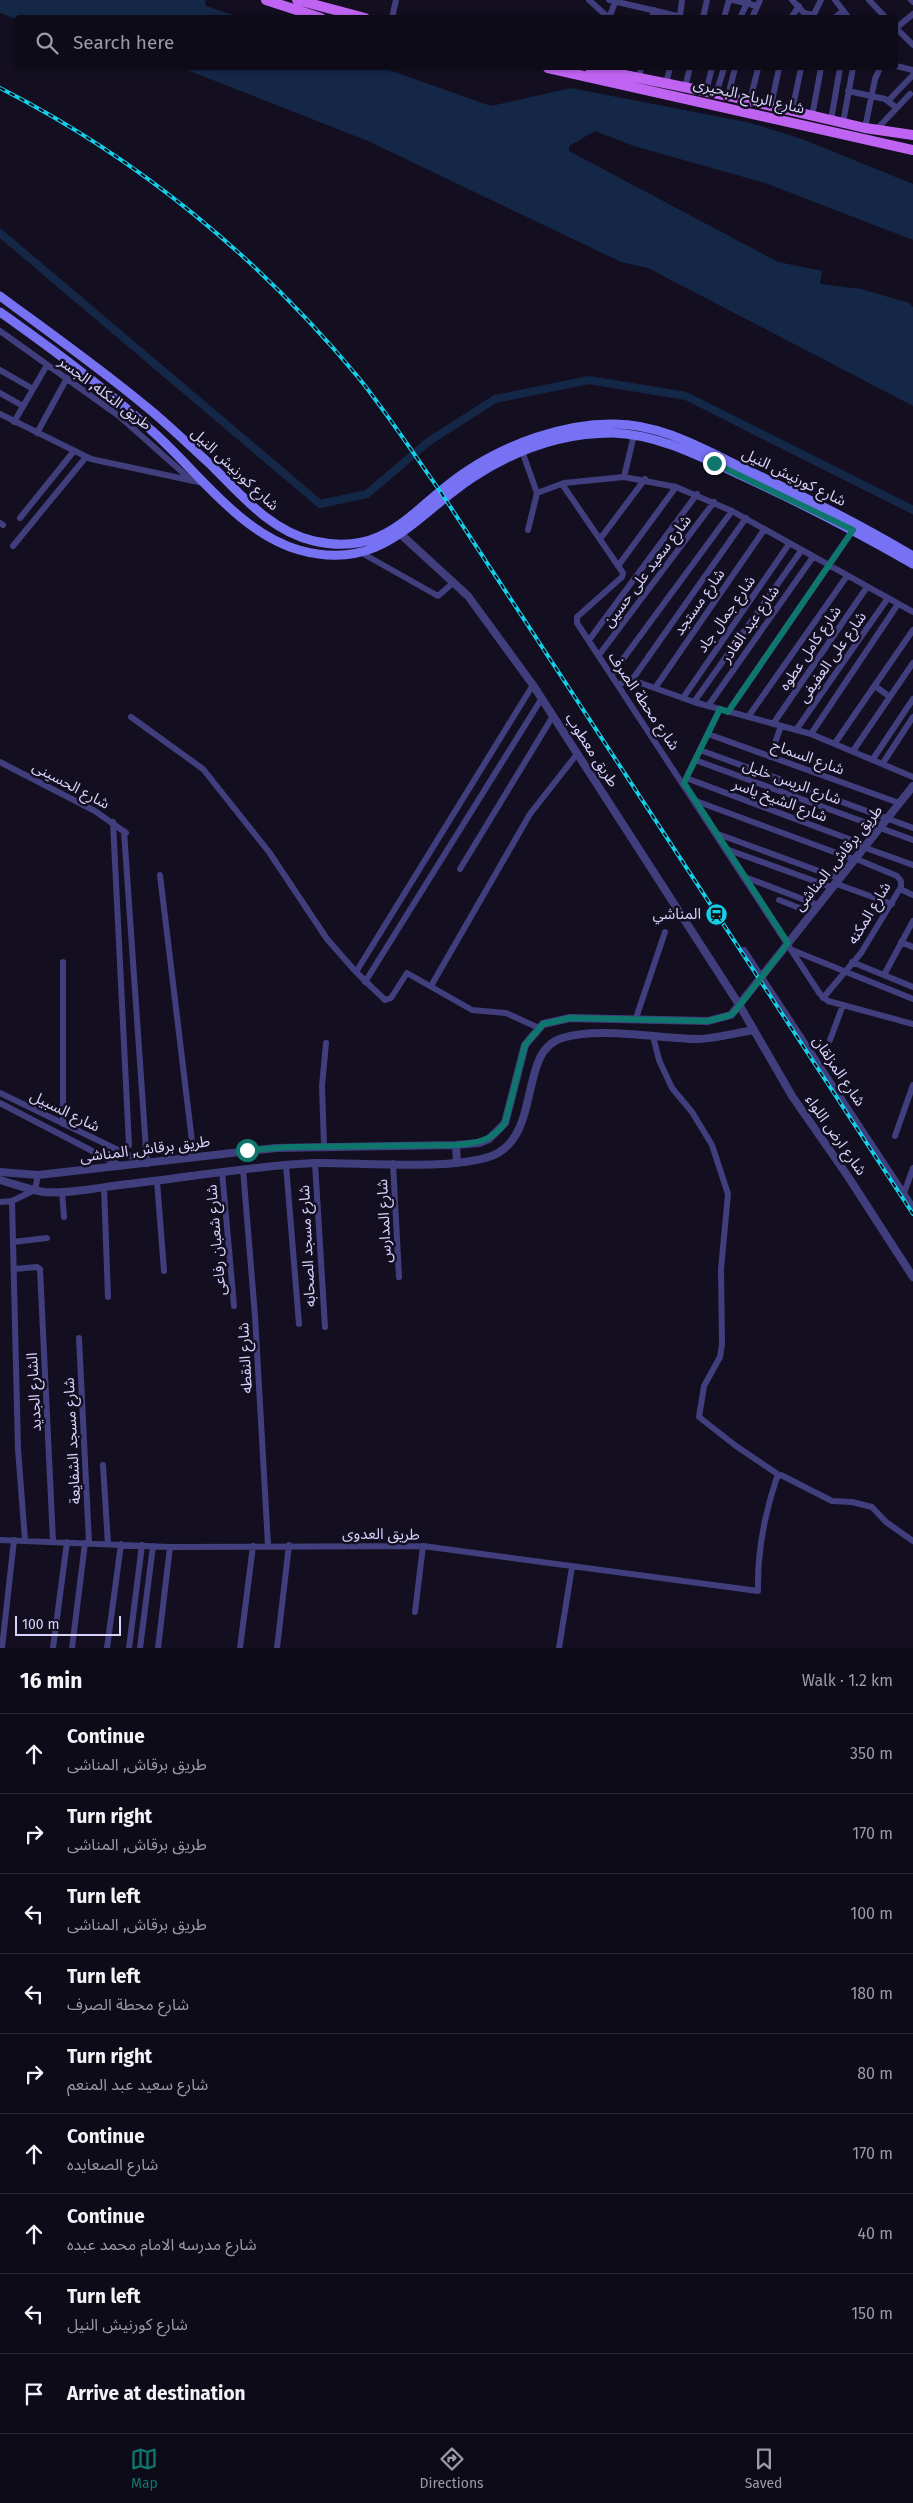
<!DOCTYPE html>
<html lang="en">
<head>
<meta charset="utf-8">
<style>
  :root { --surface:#0e0b19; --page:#171422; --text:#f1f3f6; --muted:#9b9ba2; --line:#2e2b38; --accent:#0f766e }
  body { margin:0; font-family:"Fira Sans","Noto Sans Arabic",sans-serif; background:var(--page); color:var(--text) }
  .scale { position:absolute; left:15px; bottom:12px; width:106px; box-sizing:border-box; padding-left:5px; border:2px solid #d8d3fb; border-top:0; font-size:14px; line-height:18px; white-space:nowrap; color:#d8d3fb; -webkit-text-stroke:4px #130f21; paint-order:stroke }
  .stop { position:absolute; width:15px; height:15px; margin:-11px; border:4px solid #0f766e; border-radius:50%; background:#fff }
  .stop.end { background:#0f766e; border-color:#fff; box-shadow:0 1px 5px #0008 }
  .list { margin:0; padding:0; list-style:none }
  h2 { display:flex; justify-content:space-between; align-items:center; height:65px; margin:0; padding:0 20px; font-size:21px }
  h2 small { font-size:16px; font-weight:400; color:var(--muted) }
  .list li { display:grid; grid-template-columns:32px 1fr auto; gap:15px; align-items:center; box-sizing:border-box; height:80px; padding:0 20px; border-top:1px solid var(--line) }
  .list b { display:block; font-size:19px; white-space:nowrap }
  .list p { margin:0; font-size:16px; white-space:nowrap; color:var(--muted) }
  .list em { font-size:16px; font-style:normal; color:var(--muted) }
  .icon { flex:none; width:28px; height:28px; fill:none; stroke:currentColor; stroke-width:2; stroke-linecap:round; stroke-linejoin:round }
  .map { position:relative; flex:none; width:913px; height:1648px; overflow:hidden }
  .search { position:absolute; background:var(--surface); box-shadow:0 1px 4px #0004; left:15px; right:15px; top:15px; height:55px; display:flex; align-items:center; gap:12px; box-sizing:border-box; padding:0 18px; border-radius:5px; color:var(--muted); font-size:19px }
  .sheet { height:785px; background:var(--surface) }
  nav { display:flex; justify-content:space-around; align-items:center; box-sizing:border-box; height:70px; border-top:1px solid var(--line); background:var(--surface); font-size:14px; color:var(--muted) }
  nav a { display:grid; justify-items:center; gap:2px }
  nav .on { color:var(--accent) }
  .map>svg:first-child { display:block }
</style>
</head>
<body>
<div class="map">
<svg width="913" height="1648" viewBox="0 0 913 1648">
  <rect width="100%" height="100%" fill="#130f21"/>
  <path fill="#142747" d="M0,0H205L206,6L239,17L17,19L0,13Z
    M182,68H383L491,106L571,88L751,123L802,139L913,184V240L765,183L634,146L595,131L569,146V151L778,262L822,271L820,284L861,289L909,303L913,307V406L648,268L621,262L368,141Z"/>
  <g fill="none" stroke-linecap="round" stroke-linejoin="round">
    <path stroke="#142747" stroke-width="8" d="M0,233L320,504L367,494L428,442L495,399L589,380L686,396L913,510"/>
    <path stroke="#413e7d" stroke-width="6" d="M589,0L609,18
      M609,0L686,18
      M733,0L757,6
      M792,0L804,13L813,15
      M835,0L849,18
      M869,0L886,18
      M911,0L913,2
      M680,16L682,0
      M392,18L396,0
      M609,18L616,0
      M652,18L654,10
      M703,18L707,0
      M724,18L729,0
      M740,18L748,1
      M752,18L760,0
      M791,18L799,6
      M812,18L821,0
      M834,18L843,11
      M896,28L913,45
      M896,28L913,14
      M896,66L913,70
      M639,78L641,68
      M666,83L670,68
      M685,87L690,68
      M706,91L712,68
      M848,91L885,99L897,108
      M716,94L724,68
      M728,96L735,68
      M750,101L758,68
      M888,101L913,75
      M771,106L779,68
      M792,111L801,68
      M812,116L821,68
      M831,120L840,68
      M843,123L853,68
      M865,128L875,79L880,68
      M876,130L910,94
      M0,331L119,416L190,479
      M0,370L33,389
      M0,393L23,406
      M0,414L91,459L203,483
      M14,422L47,365
      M37,433L67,378
      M522,451L537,493L528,530
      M624,477L634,435
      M562,484L623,573L622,577L577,617V623L820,994L828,1001L913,1024
      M537,493L564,483L624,477L676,487L732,511L913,612
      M20,518L74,451
      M0,523L3,525
      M600,539L645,479
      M13,546L86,457
      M360,552L438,596L454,582
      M618,566L676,487
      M589,640L697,494
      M599,655L714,502
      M612,674L732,511
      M632,680L746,518
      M619,684L632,680L694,702L811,734L913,777
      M875,686L886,694
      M655,688L764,530
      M683,698L789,544
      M694,702L801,551
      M708,706L813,557
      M728,712L853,530
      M131,717L203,769L269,852L327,939L356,972L385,1000L391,998L407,973L472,1010L506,1013L539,1028
      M748,717L847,576
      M773,724L867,587
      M796,730L888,598
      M708,734L899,803
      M811,734L898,604
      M835,743L913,630
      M700,750L913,828
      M853,751L913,663
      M770,757L781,726
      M873,759L913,699
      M695,760L913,840
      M0,762L95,811L126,833
      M883,763L913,717
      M686,778L865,845
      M684,782L720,709
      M696,801L853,859
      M113,822L129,1145
      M715,833L838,878
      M863,847L913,865
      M726,849L831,887
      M460,869L553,716
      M160,875L194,1158
      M745,877L818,905
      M834,883L892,904
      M900,889L913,895
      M779,900L812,913
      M901,942L913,947
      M744,950L913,1207
      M792,950L913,999
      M63,962V1124
      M852,962L913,987
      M356,972L533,685
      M884,975L913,921
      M365,982L542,698
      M431,986L530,814L577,754
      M823,998L861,953L901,887V881L897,876L854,858
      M636,1018L665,932
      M653,1036L659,1060L672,1088L692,1112L712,1145L728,1194L721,1269L722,1344L720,1357L704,1386L699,1417L736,1446L779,1475
      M830,1040L843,1005
      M0,1093L147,1164L124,831
      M0,1103L121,1166
      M895,1136L913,1085
      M324,1146L322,1086L326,1043
      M315,1163L325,1327
      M393,1163L399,1277
      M286,1165L299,1324
      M243,1169L255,1316L268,1545
      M222,1171L234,1306
      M157,1181L164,1271
      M104,1187L108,1297
      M62,1191L64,1217
      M904,1193L913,1168
      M12,1201L18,1449L25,1540
      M0,1202L12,1201L35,1190L38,1175
      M13,1242L47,1238
      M14,1269L37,1267L40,1269L53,1541
      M79,1338L89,1543
      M103,1465L108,1544
      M0,1540L170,1547L423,1546L758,1591C757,1552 765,1513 777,1477L781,1475L832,1501L852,1502L872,1507L886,1522L913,1541
      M415,1612L423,1546
      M2,1648L14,1540
      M53,1648L67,1542
      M72,1648L85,1543
      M107,1648L121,1544
      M129,1648L142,1545
      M140,1648L153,1546
      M158,1648L170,1547
      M240,1648L253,1546
      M277,1648L289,1545
      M559,1648L572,1567"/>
    <path stroke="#413e7d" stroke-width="8" d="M395,529L468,596L533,685L740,1006L792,1096L847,1175L913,1277
      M456,1145L457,1163
      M0,1172L38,1175L276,1148L456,1145L479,1143L489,1139L505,1123L525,1045L543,1024L570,1018L708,1021L731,1015L913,786
      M0,1180C15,1184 29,1190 44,1192C68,1194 96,1188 120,1185C185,1178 249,1166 315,1163C359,1162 464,1172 498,1153C541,1128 519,1051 562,1038C599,1026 661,1039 700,1039C718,1038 736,1033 754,1030"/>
    <path stroke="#7772f3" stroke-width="9" d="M0,296C50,333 101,369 149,409C171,427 191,447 212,466C242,496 271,531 314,541C389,558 413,506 467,471C508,444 562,424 612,424C660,423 705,450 747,470C804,496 859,524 913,556
      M0,312C52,349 104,387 151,430C197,470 238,532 299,550C381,573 412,518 472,478C513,451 561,433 612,433C658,434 701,457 742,476C801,503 857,532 913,564"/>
    <path stroke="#bf64f2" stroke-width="10" d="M266,0L321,18
      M297,0L365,18
      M548,68L913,150
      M590,68L728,96L865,128L913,135"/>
    <defs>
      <path id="rail" d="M0,88C138,158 259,258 358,377C387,413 413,453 440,491L913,1214"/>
    </defs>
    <use href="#rail" stroke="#13d0e8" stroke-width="4"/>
    <use href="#rail" stroke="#130f21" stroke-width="2" stroke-dasharray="5.5" stroke-linecap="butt"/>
  </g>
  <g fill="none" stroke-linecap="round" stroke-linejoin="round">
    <path stroke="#0f766e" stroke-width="6" d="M247,1150L291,1147L456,1145C477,1143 492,1141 505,1123L525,1045L543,1024L570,1018L708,1021L731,1015L736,1010L788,943L684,783L720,709L728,712L853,530L714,463"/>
  </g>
  <defs>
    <symbol id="station-disc" viewBox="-11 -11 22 22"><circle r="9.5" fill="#13d0e8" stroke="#130f21"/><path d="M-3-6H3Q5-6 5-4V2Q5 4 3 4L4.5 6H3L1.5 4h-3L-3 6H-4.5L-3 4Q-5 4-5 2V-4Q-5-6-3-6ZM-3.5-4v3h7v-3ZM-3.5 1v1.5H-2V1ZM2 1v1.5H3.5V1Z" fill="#111"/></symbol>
  </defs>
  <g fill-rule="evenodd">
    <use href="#station-disc" x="704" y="902" width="25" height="25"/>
  </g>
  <g text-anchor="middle" stroke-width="5" stroke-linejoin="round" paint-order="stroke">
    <g font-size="15" fill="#d8d3fb" stroke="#130f21">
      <text transform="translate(749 96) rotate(13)" y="5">شارع الرياح البحيرى</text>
      <text transform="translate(105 393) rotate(37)" y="5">طريق النكله, الجسر</text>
      <text transform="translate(235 469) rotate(43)" y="5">شارع كورنيش النيل</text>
      <text transform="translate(794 477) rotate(26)" y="5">شارع كورنيش النيل</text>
      <text transform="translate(647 571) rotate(-53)" y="5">شارع سعيد على حسين</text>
      <text transform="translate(699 602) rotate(-55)" y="5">شارع مستجد</text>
      <text transform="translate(726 614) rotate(-55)" y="5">شارع جمال جاد</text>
      <text transform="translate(750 624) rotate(-55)" y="5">شارع عبد القادر</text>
      <text transform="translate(810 648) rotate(-56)" y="5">شارع كامل عطوه</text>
      <text transform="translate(832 657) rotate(-55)" y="5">شارع على العفيفى</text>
      <text transform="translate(644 701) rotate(56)" y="5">شارع محطة الصرف</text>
      <text transform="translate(592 750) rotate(57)" y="5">طريق معطوب</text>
      <text transform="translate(808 757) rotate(20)" y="5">شارع السماح</text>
      <text transform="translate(792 782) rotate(20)" y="5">شارع الريس خليل</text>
      <text transform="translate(71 785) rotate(28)" y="5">شارع الحسينى</text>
      <text transform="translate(780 800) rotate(20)" y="5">شارع الشيخ ياسر</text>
      <text transform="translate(838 858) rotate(-51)" y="5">طريق برقاش, المناشى</text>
      <text transform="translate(869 913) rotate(-59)" y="5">شارع المكنه</text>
      <text transform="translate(839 1071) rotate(56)" y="5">شارع المزلقان</text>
      <text transform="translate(65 1111) rotate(26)" y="5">شارع السبيل</text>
      <text transform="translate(836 1135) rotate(55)" y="5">شارع ارض اللواء</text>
      <text transform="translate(145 1149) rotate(-7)" y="5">طريق برقاش, المناشى</text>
      <text transform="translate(384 1221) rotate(-93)" y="5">شارع المدارس</text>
      <text transform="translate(216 1240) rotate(-95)" y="5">شارع شعبان رفاعى</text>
      <text transform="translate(307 1246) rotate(-93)" y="5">شارع مسجد الصحابه</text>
      <text transform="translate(245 1358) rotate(-93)" y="5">شارع النقطه</text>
      <text transform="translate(34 1392) rotate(-93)" y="5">الشارع الجديد</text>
      <text transform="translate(72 1441) rotate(-93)" y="5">شارع مسجد الشفايعة</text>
      <text transform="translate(381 1534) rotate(1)" y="5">طريق العدوى</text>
    </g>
    <g font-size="15" fill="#d8d3fb" stroke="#130f21" text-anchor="end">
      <text x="701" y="919">المناشي</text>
    </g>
  </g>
</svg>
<div class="scale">100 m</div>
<div class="stop" style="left:247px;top:1150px"></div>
<div class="stop end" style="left:714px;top:463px"></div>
<div class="search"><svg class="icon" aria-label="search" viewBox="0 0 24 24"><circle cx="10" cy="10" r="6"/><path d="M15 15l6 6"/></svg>Search here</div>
</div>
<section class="sheet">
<h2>16 min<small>Walk · 1.2 km</small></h2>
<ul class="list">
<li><svg class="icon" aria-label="ahead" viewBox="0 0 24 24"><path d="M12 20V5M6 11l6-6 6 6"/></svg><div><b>Continue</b><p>طريق برقاش, المناشى</p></div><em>350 m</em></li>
<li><svg class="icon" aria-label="right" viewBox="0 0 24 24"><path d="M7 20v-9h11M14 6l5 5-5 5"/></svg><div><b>Turn right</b><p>طريق برقاش, المناشى</p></div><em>170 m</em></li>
<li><svg class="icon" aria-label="left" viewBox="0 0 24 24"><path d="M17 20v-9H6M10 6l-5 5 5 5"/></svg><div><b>Turn left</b><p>طريق برقاش, المناشى</p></div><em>100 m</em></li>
<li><svg class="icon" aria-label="left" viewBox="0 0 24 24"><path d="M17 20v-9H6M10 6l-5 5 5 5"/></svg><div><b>Turn left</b><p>شارع محطة الصرف</p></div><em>180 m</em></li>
<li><svg class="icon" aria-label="right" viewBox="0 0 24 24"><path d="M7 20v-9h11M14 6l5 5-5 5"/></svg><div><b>Turn right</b><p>شارع سعيد عبد المنعم</p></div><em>80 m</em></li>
<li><svg class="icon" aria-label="ahead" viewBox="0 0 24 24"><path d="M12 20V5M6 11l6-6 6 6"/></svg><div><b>Continue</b><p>شارع الصعايده</p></div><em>170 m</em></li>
<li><svg class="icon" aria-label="ahead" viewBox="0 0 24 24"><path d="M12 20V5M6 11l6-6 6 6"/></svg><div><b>Continue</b><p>شارع مدرسه الامام محمد عبده</p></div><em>40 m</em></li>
<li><svg class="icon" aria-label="left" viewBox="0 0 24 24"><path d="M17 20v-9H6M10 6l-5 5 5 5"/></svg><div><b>Turn left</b><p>شارع كورنيش النيل</p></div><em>150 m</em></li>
<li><svg class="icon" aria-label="arrive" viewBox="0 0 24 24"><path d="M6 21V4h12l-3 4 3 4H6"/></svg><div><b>Arrive at destination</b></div></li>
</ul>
</section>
<nav>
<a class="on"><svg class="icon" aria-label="map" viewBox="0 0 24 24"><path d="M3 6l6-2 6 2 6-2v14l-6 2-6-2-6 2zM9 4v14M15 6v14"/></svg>Map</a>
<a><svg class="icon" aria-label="directions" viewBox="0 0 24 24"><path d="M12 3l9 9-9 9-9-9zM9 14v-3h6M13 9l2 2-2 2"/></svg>Directions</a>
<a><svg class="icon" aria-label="saved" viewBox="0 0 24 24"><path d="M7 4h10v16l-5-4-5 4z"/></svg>Saved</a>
</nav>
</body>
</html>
